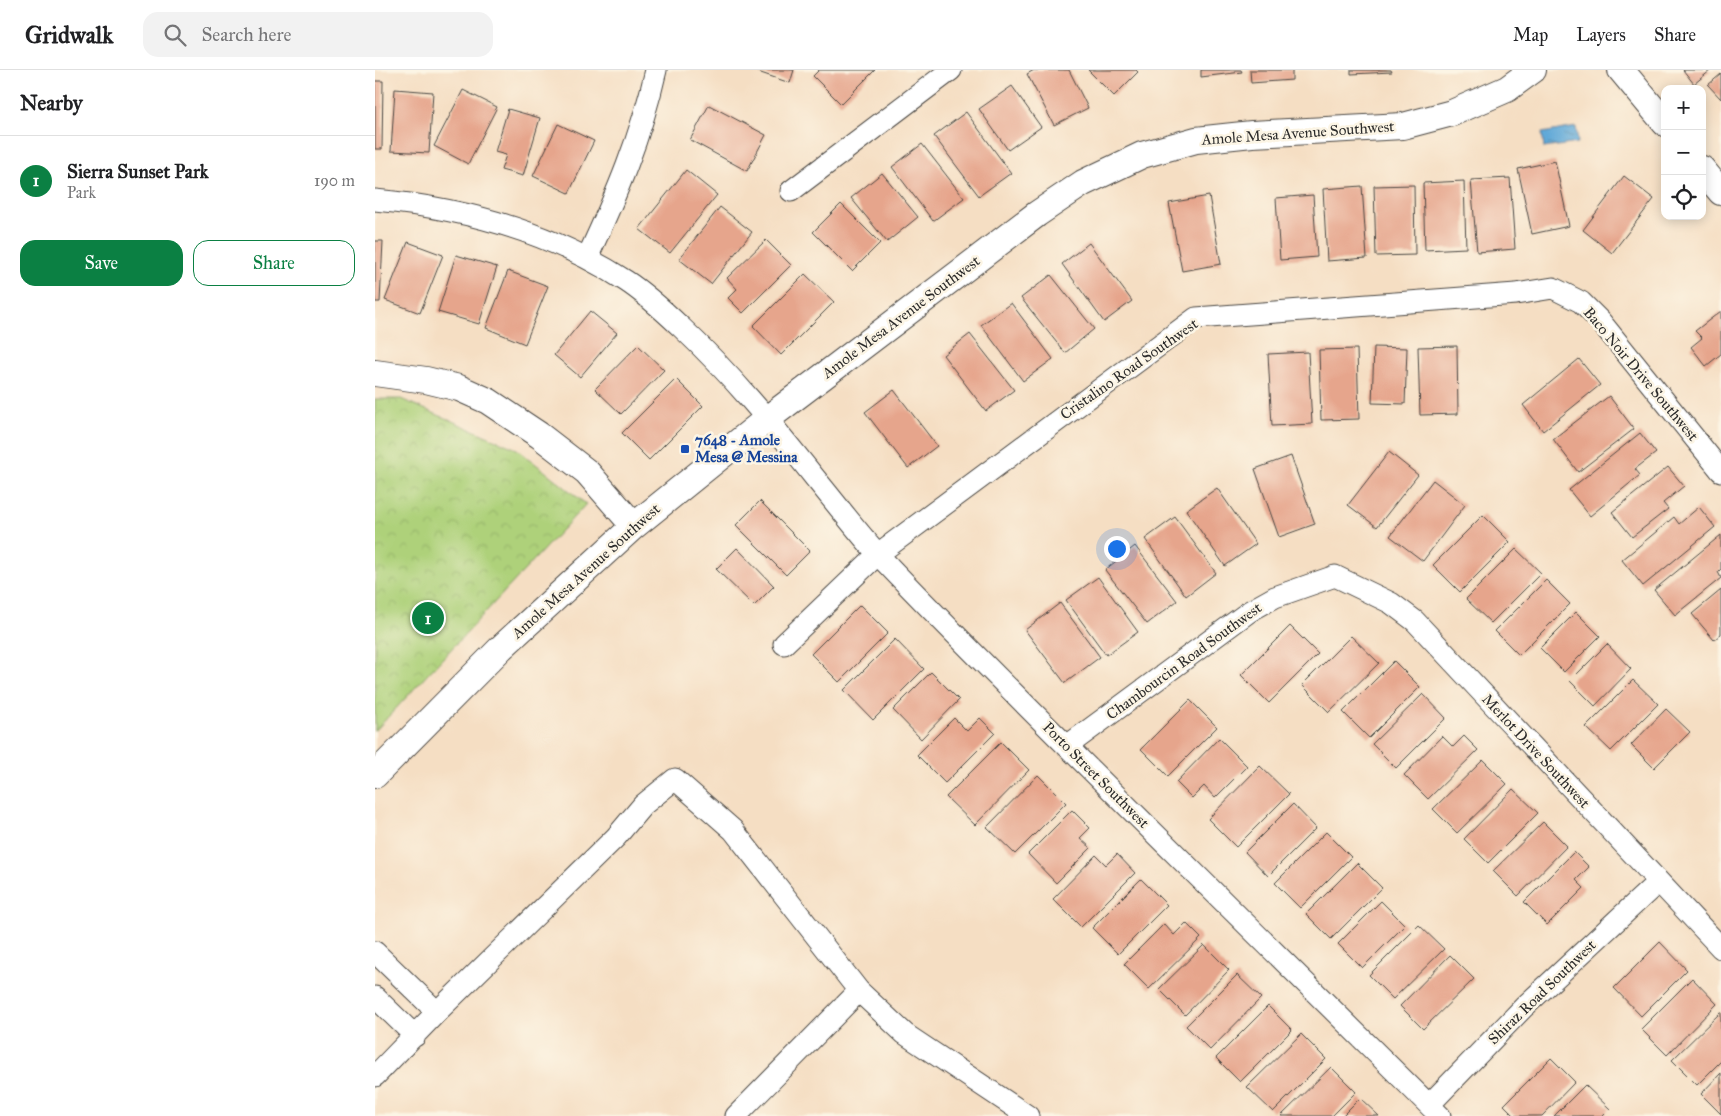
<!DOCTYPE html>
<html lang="en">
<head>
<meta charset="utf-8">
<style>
  :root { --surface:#fff; --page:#f2f2f2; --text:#202124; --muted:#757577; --line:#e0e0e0; --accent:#0b8043 }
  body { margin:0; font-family:"IM FELL Great Primer",serif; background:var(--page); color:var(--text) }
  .controls { position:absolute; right:15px; top:15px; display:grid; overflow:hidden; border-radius:10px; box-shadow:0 2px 12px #0003 }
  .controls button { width:45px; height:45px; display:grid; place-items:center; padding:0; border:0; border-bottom:1px solid var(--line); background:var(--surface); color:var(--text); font:25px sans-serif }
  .you { position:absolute; left:741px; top:478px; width:18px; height:18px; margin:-12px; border:4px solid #fff; border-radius:50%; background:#1a73e8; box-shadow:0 0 0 8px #1a73e833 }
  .badge { display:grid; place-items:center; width:32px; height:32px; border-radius:50%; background:var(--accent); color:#fff; font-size:16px; font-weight:700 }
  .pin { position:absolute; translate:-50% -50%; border:2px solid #fff; box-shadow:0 1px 5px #0006 }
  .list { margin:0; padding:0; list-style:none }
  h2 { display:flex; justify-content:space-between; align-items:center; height:65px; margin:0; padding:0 20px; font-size:21px }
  h2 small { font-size:16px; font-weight:400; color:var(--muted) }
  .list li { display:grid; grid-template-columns:32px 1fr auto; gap:15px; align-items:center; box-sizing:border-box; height:90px; padding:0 20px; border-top:1px solid var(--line) }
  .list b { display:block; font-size:19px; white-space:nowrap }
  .list p { margin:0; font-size:16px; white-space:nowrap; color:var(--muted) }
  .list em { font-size:16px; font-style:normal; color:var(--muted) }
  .actions { display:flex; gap:10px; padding:15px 20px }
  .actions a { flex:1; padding:11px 0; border:1px solid var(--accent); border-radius:15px; text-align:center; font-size:18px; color:var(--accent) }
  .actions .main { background:var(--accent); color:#fff }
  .icon { flex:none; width:28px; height:28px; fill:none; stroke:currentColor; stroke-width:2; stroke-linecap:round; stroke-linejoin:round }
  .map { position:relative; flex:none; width:1346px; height:1046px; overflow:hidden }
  header { display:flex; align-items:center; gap:30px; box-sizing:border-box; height:70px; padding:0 25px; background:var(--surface); border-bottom:1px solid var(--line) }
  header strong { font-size:24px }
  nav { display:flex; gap:28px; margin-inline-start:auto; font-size:18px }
  .search { width:350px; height:45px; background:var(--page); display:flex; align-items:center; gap:12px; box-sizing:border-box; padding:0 18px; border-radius:15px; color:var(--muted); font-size:19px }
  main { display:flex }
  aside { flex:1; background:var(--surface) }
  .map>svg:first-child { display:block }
</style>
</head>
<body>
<header>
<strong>Gridwalk</strong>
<div class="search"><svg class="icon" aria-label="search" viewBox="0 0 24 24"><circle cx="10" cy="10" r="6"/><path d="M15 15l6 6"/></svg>Search here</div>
<nav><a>Map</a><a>Layers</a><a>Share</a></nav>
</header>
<main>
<aside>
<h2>Nearby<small></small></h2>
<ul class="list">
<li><span class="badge">1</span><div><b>Sierra Sunset Park</b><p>Park</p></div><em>190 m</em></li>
</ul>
<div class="actions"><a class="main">Save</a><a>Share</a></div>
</aside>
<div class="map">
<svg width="1346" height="1046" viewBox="0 0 1346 1046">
  <defs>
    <pattern id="park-crowns" width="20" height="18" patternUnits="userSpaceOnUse" patternTransform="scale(1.25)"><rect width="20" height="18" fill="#aed17a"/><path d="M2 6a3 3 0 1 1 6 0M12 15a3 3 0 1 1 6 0" fill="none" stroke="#96b46a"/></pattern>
    <pattern id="water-ripples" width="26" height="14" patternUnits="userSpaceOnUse" patternTransform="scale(1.25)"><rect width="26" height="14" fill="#60a9d8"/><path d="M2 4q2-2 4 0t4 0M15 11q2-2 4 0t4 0" fill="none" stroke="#4f8aaf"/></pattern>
  </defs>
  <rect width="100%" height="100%" fill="#fcf5e5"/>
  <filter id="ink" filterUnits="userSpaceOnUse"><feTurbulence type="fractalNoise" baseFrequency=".02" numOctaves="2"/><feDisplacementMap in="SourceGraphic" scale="10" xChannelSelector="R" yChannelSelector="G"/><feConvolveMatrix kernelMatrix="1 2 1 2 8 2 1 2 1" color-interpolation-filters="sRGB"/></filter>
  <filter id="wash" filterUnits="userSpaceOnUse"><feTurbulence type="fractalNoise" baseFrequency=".0096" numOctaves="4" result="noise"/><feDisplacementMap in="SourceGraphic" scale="20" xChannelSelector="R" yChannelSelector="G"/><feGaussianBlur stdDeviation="1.12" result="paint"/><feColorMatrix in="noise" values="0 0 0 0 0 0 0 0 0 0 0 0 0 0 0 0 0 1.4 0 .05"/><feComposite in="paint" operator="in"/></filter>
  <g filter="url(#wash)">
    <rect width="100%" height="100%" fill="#f5dec3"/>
    <path fill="url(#park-crowns)" stroke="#6c7e52" d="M0,329H26L142,379L211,434L0,661Z"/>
    <path fill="url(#water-ripples)" stroke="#466a82" d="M1201,57L1203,73L1169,78L1167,63Z"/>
    <g id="blocks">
      <path fill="#e6a58c" d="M377,0H419L415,13Z
        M444,0H500L466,34L438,6Z
        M659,0H694L713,38L679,55L652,4Z
        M713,0H761L763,2L739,26Z
        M826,0H866L867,2L826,7Z
        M875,0H917V10L876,13Z
        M976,0H1016L1017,2L976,4Z
        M1308,0H1336L1319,14Z
        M1346,4V29L1333,15Z
        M0,11H8L7,79H0Z
        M637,16L666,57L633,80L604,39Z
        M20,19L58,22L54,83L16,81Z
        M88,20L122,37L93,94L59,76Z
        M334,35L391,65L372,101L315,70Z
        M133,39L165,48L148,106L126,100L131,85L120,82Z
        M591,42L636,103L604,126L559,66Z
        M183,54L219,71L194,123L158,106Z
        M547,74L589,128L558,151L517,97Z
        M1180,91L1194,156L1157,164L1143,99Z
        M311,100L342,125L295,183L264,159Z
        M507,103L543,147L512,172L476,128Z
        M1249,106L1279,129L1237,183L1208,160Z
        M1135,108L1140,179L1102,182L1096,110Z
        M1089,111L1091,178L1050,180L1048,113Z
        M1039,115L1040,185L1001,186L999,116Z
        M987,116L992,188L952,191L948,119Z
        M938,125L942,187L905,190L901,128Z
        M834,126L846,194L807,201L794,133Z
        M466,134L505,173L477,201L438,162Z
        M345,137L377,162L336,214L304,189Z
        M391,170L416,195L368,243L353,228L362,219L352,208Z
        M0,171H8L5,232H0Z
        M33,172L68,185L45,243L10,230Z
        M714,173L757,231L729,252L687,194Z
        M81,185L122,197L104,254L63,242Z
        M133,201L173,216L150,274L111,258Z
        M430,204L459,232L406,285L378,256Z
        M676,205L719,259L690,283L646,228Z
        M636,233L678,289L648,311L606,255Z
        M215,241L242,263L205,307L179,285Z
        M1346,241V284L1331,296L1316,277L1327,268L1320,261Z
        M595,264L639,320L611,341L568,285Z
        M263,275L289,300L246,344L220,319Z
        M1082,276L1083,344L1045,345L1043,277Z
        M999,277L1032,278L1030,334L997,333Z
        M982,279L984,349L946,350L944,280Z
        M933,282L937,354L897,356L893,284Z
        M1204,289L1225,315L1168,361L1148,335Z
        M301,309L328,336L274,390L247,363Z
        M519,320L562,376L533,398L490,342Z
        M1234,326L1259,359L1203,402L1178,369Z
        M1265,363L1281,383L1260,399L1265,405L1215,446L1194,420Z
        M1014,382L1043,405L1002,457L973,435Z
        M916,386L940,454L904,467L880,399Z
        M1293,397L1309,416L1288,433L1293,439L1257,467L1237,442Z
        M1058,410L1090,435L1048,491L1015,466Z
        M842,418L881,474L850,496L811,440Z
        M385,431L435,481L411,505L361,455Z
        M1324,437L1340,457L1268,516L1247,490L1299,447L1304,454Z
        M1108,445L1135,472L1085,522L1058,495Z
        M800,447L841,503L811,526L770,469Z
        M1346,465V499L1343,502L1346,508L1300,545L1279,520Z
        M760,476L802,531L772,554L730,500Z
        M362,478L399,516L379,536L341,499Z
        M1141,479L1166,503L1116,553L1091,529Z
        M723,507L763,562L731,585L691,530Z
        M1171,510L1195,534L1144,585L1120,561Z
        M1346,520V564L1339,570L1317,544Z
        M685,533L725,587L690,613L650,560Z
        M485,535L513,563L464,612L436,584Z
        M1201,542L1225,566L1189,602L1165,578Z
        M915,556L943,584L894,633L866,605Z
        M976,566L1004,593L954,642L927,615Z
        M520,569L549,599L498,650L469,620Z
        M1232,574L1256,599L1220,636L1195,611Z
        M1019,591L1045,617L994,668L968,642Z
        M556,602L584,630L546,669L518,640Z
        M1258,610L1283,634L1236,681L1211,657Z
        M1048,624L1071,648L1021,698L997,674Z
        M815,630L842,657L793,706L766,679Z
        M1291,639L1315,662L1279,698L1256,675Z
        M579,648L592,661L605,648L620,663L570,713L542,685Z
        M1067,666L1078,677L1089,666L1103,680L1053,729L1029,705Z
        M844,668L872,696L840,728L829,716L817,728L801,712Z
        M626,672L654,700L600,755L571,727Z
        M1108,690L1132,714L1082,763L1058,739Z
        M885,696L914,724L861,777L833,749Z
        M663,705L691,733L640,784L612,757Z
        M1138,719L1163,743L1113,793L1089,769Z
        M918,734L941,758L893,806L870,782Z
        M697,740L715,758L705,768L716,778L681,813L653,784Z
        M1168,752L1192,776L1143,826L1118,801Z
        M951,762L976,787L925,838L900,813Z
        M1199,782L1214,797L1201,810L1209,818L1172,855L1149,832Z
        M742,784L760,803L706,857L678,829L721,785L731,795Z
        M982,793L1007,818L956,869L931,844Z
        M766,809L792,835L743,884L717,858Z
        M1006,831L1030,855L987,898L963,874Z
        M811,853L826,868L774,919L749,894L789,854L799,865Z
        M1044,855L1069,879L1018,929L994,905Z
        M1285,872L1312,900L1266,946L1239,918Z
        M829,875L854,900L810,945L784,919Z
        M1075,885L1099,909L1048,959L1025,936Z
        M862,905L886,928L835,980L811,956Z
        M1317,908L1342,934L1292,985L1266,959Z
        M893,936L917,960L865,1012L841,988Z
        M1346,942V991L1322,1015L1297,990Z
        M926,964L951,989L898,1042L872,1017Z
        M1176,988L1200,1012L1167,1046H1140L1129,1035Z
        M956,997L981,1022L957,1046H906Z
        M1346,1003V1044L1326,1024Z
        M1210,1015L1235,1039L1228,1046H1179Z
        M985,1028L1004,1046H967Z"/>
    </g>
  </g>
  <g filter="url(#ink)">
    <use href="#blocks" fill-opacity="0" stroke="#494642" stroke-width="1"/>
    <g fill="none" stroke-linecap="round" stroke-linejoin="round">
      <defs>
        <path id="minor" d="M416,121L576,0
          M0,130C89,138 176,162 251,211C271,224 289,241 306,257C355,303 398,355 440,408C463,436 485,465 509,491C592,578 678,662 763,747C864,847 964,947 1065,1046
          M212,188C241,126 266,67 281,0
          M409,574L503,484L821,248L1141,224L1178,218L1206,232L1226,252L1346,401
          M692,676L875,541L900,527L960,506L1016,533L1040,551L1346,878
          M0,882L62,942
          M0,927L40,966
          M0,1006L62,942L241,767L268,735L300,709L358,760L484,921L530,964L653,1046
          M1054,1035L1149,937L1283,812
          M361,1046L484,921"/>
        <path id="tertiary" d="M1246,0L1290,53
          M1327,99L1346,122
          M0,303L51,310L84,318L113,331L164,365L212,402L259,456
          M0,705L126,578L259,456L392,349L662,144L708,113L767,85L821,70L877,64L1028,56L1077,43L1132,19L1158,0"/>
      </defs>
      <use href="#minor" stroke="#494642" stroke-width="23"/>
      <use href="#tertiary" stroke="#494642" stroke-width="28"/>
      <use href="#minor" stroke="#fff" stroke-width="21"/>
      <use href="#tertiary" stroke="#fff" stroke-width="26"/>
    </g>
  </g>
  <rect fill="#1a4fb4" stroke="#fcf5e5" stroke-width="2" x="305" y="374" width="10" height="10" rx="2.5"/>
  <g text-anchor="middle" stroke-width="5" stroke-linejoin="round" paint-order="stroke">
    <g font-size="15" fill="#2b2b2b" stroke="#fcf5e5">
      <text transform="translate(923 63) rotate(-4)" y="5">Amole Mesa Avenue Southwest</text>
      <text transform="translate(526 247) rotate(-37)" y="5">Amole Mesa Avenue Southwest</text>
      <text transform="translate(754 299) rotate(-35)" y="5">Cristalino Road Southwest</text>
      <text transform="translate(1266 304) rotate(50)" y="5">Baco Noir Drive Southwest</text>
      <text transform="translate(211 501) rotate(-42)" y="5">Amole Mesa Avenue Southwest</text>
      <text transform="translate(809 591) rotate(-36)" y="5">Chambourcin Road Southwest</text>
      <text transform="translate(1161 681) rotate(47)" y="5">Merlot Drive Southwest</text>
      <text transform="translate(721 705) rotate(45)" y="5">Porto Street Southwest</text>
      <text transform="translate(1167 922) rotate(-44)" y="5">Shiraz Road Southwest</text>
    </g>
    <g font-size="15" font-weight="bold" fill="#164399" stroke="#fcf5e5" text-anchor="start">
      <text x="320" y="375">7648 - Amole<tspan x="320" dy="17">Mesa @ Messina</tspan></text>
    </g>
  </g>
</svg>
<div class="controls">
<button>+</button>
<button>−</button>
<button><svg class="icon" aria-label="locate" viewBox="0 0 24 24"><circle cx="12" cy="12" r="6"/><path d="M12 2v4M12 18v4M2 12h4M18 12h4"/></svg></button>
</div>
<div class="you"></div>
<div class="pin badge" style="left:53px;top:548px">1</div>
</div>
</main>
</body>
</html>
